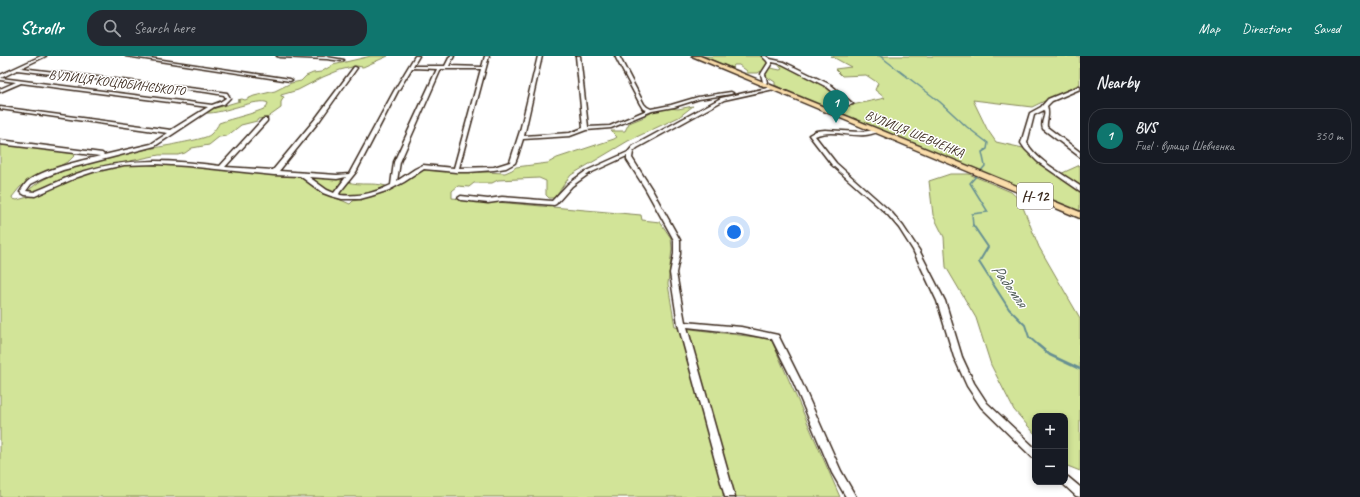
<!DOCTYPE html>
<html lang="en">
<head>
<meta charset="utf-8">
<style>
  :root { --surface:#171b24; --page:#242831; --text:#f1f3f6; --muted:#9ea1a6; --line:#363941; --accent:#0f766e }
  body { margin:0; font-family:Caveat,sans-serif; background:var(--page); color:var(--text) }
  .controls { position:absolute; right:12px; bottom:12px; display:grid; overflow:hidden; border-radius:8px; box-shadow:0 2px 6px #0003 }
  .controls button { width:36px; height:36px; display:grid; place-items:center; padding:0; border:0; border-bottom:1px solid var(--line); background:var(--surface); color:var(--text); font:20px sans-serif }
  .you { position:absolute; left:734px; top:176px; width:14px; height:14px; margin:-10px; border:3px solid #fff; border-radius:50%; background:#1a73e8; box-shadow:0 0 0 6px #1a73e833 }
  .badge { display:grid; place-items:center; width:26px; height:26px; border-radius:50%; background:var(--accent); color:#fff; font-size:13px; font-weight:700 }
  .pin { position:absolute; translate:-50% -33px; filter:drop-shadow(0 1px 2px #0008) }
  .pin::after { content:''; position:absolute; top:21px; width:14px; height:12px; background:inherit; clip-path:polygon(0 0,100% 0,50% 100%) }
  .list { margin:0; padding:0; list-style:none }
  h2 { display:flex; justify-content:space-between; align-items:center; height:52px; margin:0; padding:0 16px; font-size:17px }
  h2 small { font-size:13px; font-weight:400; color:var(--muted) }
  .list li { display:grid; grid-template-columns:26px 1fr auto; gap:12px; align-items:center; box-sizing:border-box; height:56px; margin:0 8px 8px; padding:0 8px; border:1px solid var(--line); border-radius:16px }
  .list b { display:block; font-size:15px; white-space:nowrap }
  .list p { margin:0; font-size:13px; white-space:nowrap; color:var(--muted) }
  .list em { font-size:13px; font-style:normal; color:var(--muted) }
  .icon { flex:none; width:22px; height:22px; fill:none; stroke:currentColor; stroke-width:2; stroke-linecap:round; stroke-linejoin:round }
  .map { position:relative; flex:none; width:1080px; height:441px; overflow:hidden }
  header { display:flex; align-items:center; gap:24px; box-sizing:border-box; height:56px; padding:0 20px; background:var(--accent); color:#fff }
  header strong { font-size:19px }
  nav { display:flex; gap:22px; margin-inline-start:auto; font-size:14px }
  .search { width:280px; height:36px; background:var(--page); display:flex; align-items:center; gap:10px; box-sizing:border-box; padding:0 14px; border-radius:16px; color:var(--muted); font-size:15px }
  main { display:flex }
  aside { flex:1; background:var(--surface) }
  .map>svg:first-child { display:block }
</style>
</head>
<body>
<header>
<strong>Strollr</strong>
<div class="search"><svg class="icon" aria-label="search" viewBox="0 0 24 24"><circle cx="10" cy="10" r="6"/><path d="M15 15l6 6"/></svg>Search here</div>
<nav><a>Map</a><a>Directions</a><a>Saved</a></nav>
</header>
<main>
<div class="map">
<svg width="1080" height="441" viewBox="0 0 1080 441">
  <rect width="100%" height="100%" fill="#fff"/>
  <filter id="ink" filterUnits="userSpaceOnUse"><feTurbulence type="fractalNoise" baseFrequency=".025" numOctaves="2"/><feDisplacementMap in="SourceGraphic" scale="8" xChannelSelector="R" yChannelSelector="G"/><feConvolveMatrix kernelMatrix="1 2 1 2 8 2 1 2 1" color-interpolation-filters="sRGB"/></filter>
  <g filter="url(#ink)">
    <path fill="#d2e498" stroke="#86875b" d="M371,0H388L363,11L356,10L340,14L323,21L298,34L281,39V40L284,41L281,46V52L267,62L258,63L257,65L241,69L227,80L219,81L209,89L192,92L185,97L178,99H159L87,114L58,125L39,135L30,136L29,134C54,109 135,95 171,89C178,87 207,83 211,78C214,75 218,70 219,67C233,62 253,58 266,52L268,47C259,41 222,58 207,57L206,56L209,54L240,45L237,44L242,43L245,44L254,40L275,35L291,27L301,25L306,20L313,17L321,16L333,9Z
      M702,0H763L768,5L766,11L780,14L782,13L777,7L782,8L828,30L844,45L852,49L885,42L875,34L878,27L866,19L842,20L835,13L851,11L831,0H1080V28L1032,51L973,44L987,73L996,86L1023,92L1058,119L1080,109V156L843,59L844,57C824,54 793,39 775,29V26L761,17V15L758,17H746L747,15L739,9H734L732,12Z
      M693,50L679,61L628,85L571,119L554,142H549L546,139V125L539,122L498,124L492,127H474L469,131L458,130L452,135V142L641,159L642,164L660,166L671,182L672,193L668,228L675,271L771,283L840,441H0V89L43,93L76,98L69,105L20,131L12,141L13,143L17,144L32,140L60,127L92,115L123,109L158,106L283,120L330,121L344,125L337,134L334,141L350,148L353,145L373,140L397,131L418,117L426,113L505,117L512,114L516,111L548,107L557,102L614,83L617,81L611,75H625L629,67L644,61L654,55L670,52L678,53Z
      M950,118H969L1011,136L1020,144L1039,191L1080,262V415L1065,409V360H1035V378L1014,354L991,309L976,262L946,211L944,181L933,159L929,125Z
      M348,126C361,130 373,126 386,130V132C370,138 354,143 338,139Z"/>
    <g fill="none" stroke-linecap="round" stroke-linejoin="round">
      <path stroke="#668f92" stroke-width="1.5" d="M880,0L940,46L967,71L988,87L987,93L982,96L985,110L970,127L988,156L972,158L973,170"/>
      <path stroke="#668f92" stroke-width="2" d="M973,169L988,191L979,206L1009,253L1025,269L1029,281L1039,290"/>
      <path stroke="#668f92" stroke-width="2.5" d="M1038,289L1050,299L1080,313"/>
      <defs>
        <path id="minor" d="M41,0H46L21,12L206,34L227,37L230,42L224,48L214,51L155,90L63,114L45,121L31,128L26,135L34,136C50,130 66,121 82,116C129,101 172,104 220,110L263,63H267V65L225,111L273,114L316,62L354,11H355L357,12L320,64L279,115L337,119L349,118L394,35L415,0H419L413,10H445L450,0H454L449,10L482,11L485,0H489L459,112L494,111L510,106L520,75L538,0H542L524,80L570,77L583,72L576,0H580L588,71L610,70L647,54L643,53L640,48L615,0H619L644,48L647,51L651,53L671,49L698,41L731,36L733,37L731,38L699,43L674,51L652,55L611,72L586,74L570,80L523,83L517,102L515,107L506,112L494,114L469,116H456L424,113L404,126L389,134L371,140L360,143H342L331,140L323,137L300,120L274,119L187,110L156,108L124,109L93,116L78,121L35,140L25,139L20,136C22,133 25,128 27,126C42,113 81,105 100,100L0,88V84L102,97L104,99L151,88L168,77L0,53V51L171,74L208,51L21,27L0,36V33L16,26L0,24V19ZM412,12L437,13L394,106L391,129C375,137 358,141 340,139L339,138L340,136L356,116L398,35ZM441,13H481L454,112L423,109L415,113L397,125L400,106ZM17,14L206,36L224,39L226,42L220,46L212,49L1,22ZM309,121L337,123L346,121L334,137L327,134Z
          M126,0H136L290,23L292,24L290,25Z
          M277,0L327,1L344,4L342,5L327,3L279,1Z
          M762,0H766L770,3L784,6L831,29L853,48L849,49L827,31L782,8L772,6V7L765,18L767,26L764,29H760V28L763,26L761,18L768,7L767,5Z
          M1080,30V33L1052,45L1047,50C1050,60 1046,64 1047,71L1080,96V101L1043,73C1040,66 1046,60 1044,54L1034,59L1027,87C1037,105 1063,118 1080,130V135L1038,106L1025,93L1021,87L1030,57L1041,51L1048,43Z
          M772,31H774V33L724,44L637,92L633,96L632,102L651,132L680,184V198L676,217L685,266L741,271L778,279L800,323L841,415L856,441H846L832,417L792,323L772,283L741,277L687,271L735,441H725L678,268L670,217L674,198V184L645,132L627,104V100L590,117L572,130L556,148L554,149L502,145L488,147L461,144L458,142L461,140L488,143L502,141L552,145L568,128L586,115L628,96L633,90L721,42Z
          M825,74L860,76L877,74L879,75C860,86 835,71 815,80L836,107L892,157L903,170L919,194L945,245L962,301L974,327L987,347L1035,392V402L1032,401L981,351L967,330L954,301L937,245L913,194L899,172L888,159L832,109L809,79L816,75Z
          M1065,420L1068,421L1080,431V441L1076,440L1062,427L1061,426H1065Z"/>
        <path id="primary" d="M692,0H700L1080,156V162Z"/>
      </defs>
      <use href="#minor" stroke="#3b2a1e" stroke-width="3"/>
      <use href="#primary" stroke="#3b2a1e" stroke-width="3"/>
      <use href="#minor" fill="#fff" fill-rule="evenodd"/>
      <use href="#primary" fill="#faddab" fill-rule="evenodd"/>
    </g>
  </g>
  <g text-anchor="middle" stroke-width="3" stroke-linejoin="round" paint-order="stroke">
    <g font-size="13" fill="#3b2a1e" stroke="#fff">
      <text transform="translate(117 26) rotate(7)" y="5">ВУЛИЦЯ КОЦЮБИНСЬКОГО</text>
      <text transform="translate(915 77) rotate(22)" y="5">ВУЛИЦЯ ШЕВЧЕНКА</text>
    </g>
    <rect fill="#fff" stroke="#766a62" stroke-width="1" x="1017" y="127" width="36" height="26" rx="3"/>
    <g font-size="15" font-weight="bold" fill="#3b2a1e">
      <text x="1035" y="145">Н-12</text>
    </g>
    <g font-size="17" font-style="italic" fill="#515d58" stroke="#fff">
      <text transform="translate(1010 229) rotate(54)" y="6">Радомля</text>
    </g>
  </g>
</svg>
<div class="controls">
<button>+</button>
<button>−</button>
</div>
<div class="you"></div>
<div class="pin badge" style="left:836px;top:67px">1</div>
</div>
<aside>
<h2>Nearby<small></small></h2>
<ul class="list">
<li><span class="badge">1</span><div><b>BVS</b><p>Fuel · вулиця Шевченка</p></div><em>350 m</em></li>
</ul>
</aside>
</main>
</body>
</html>
